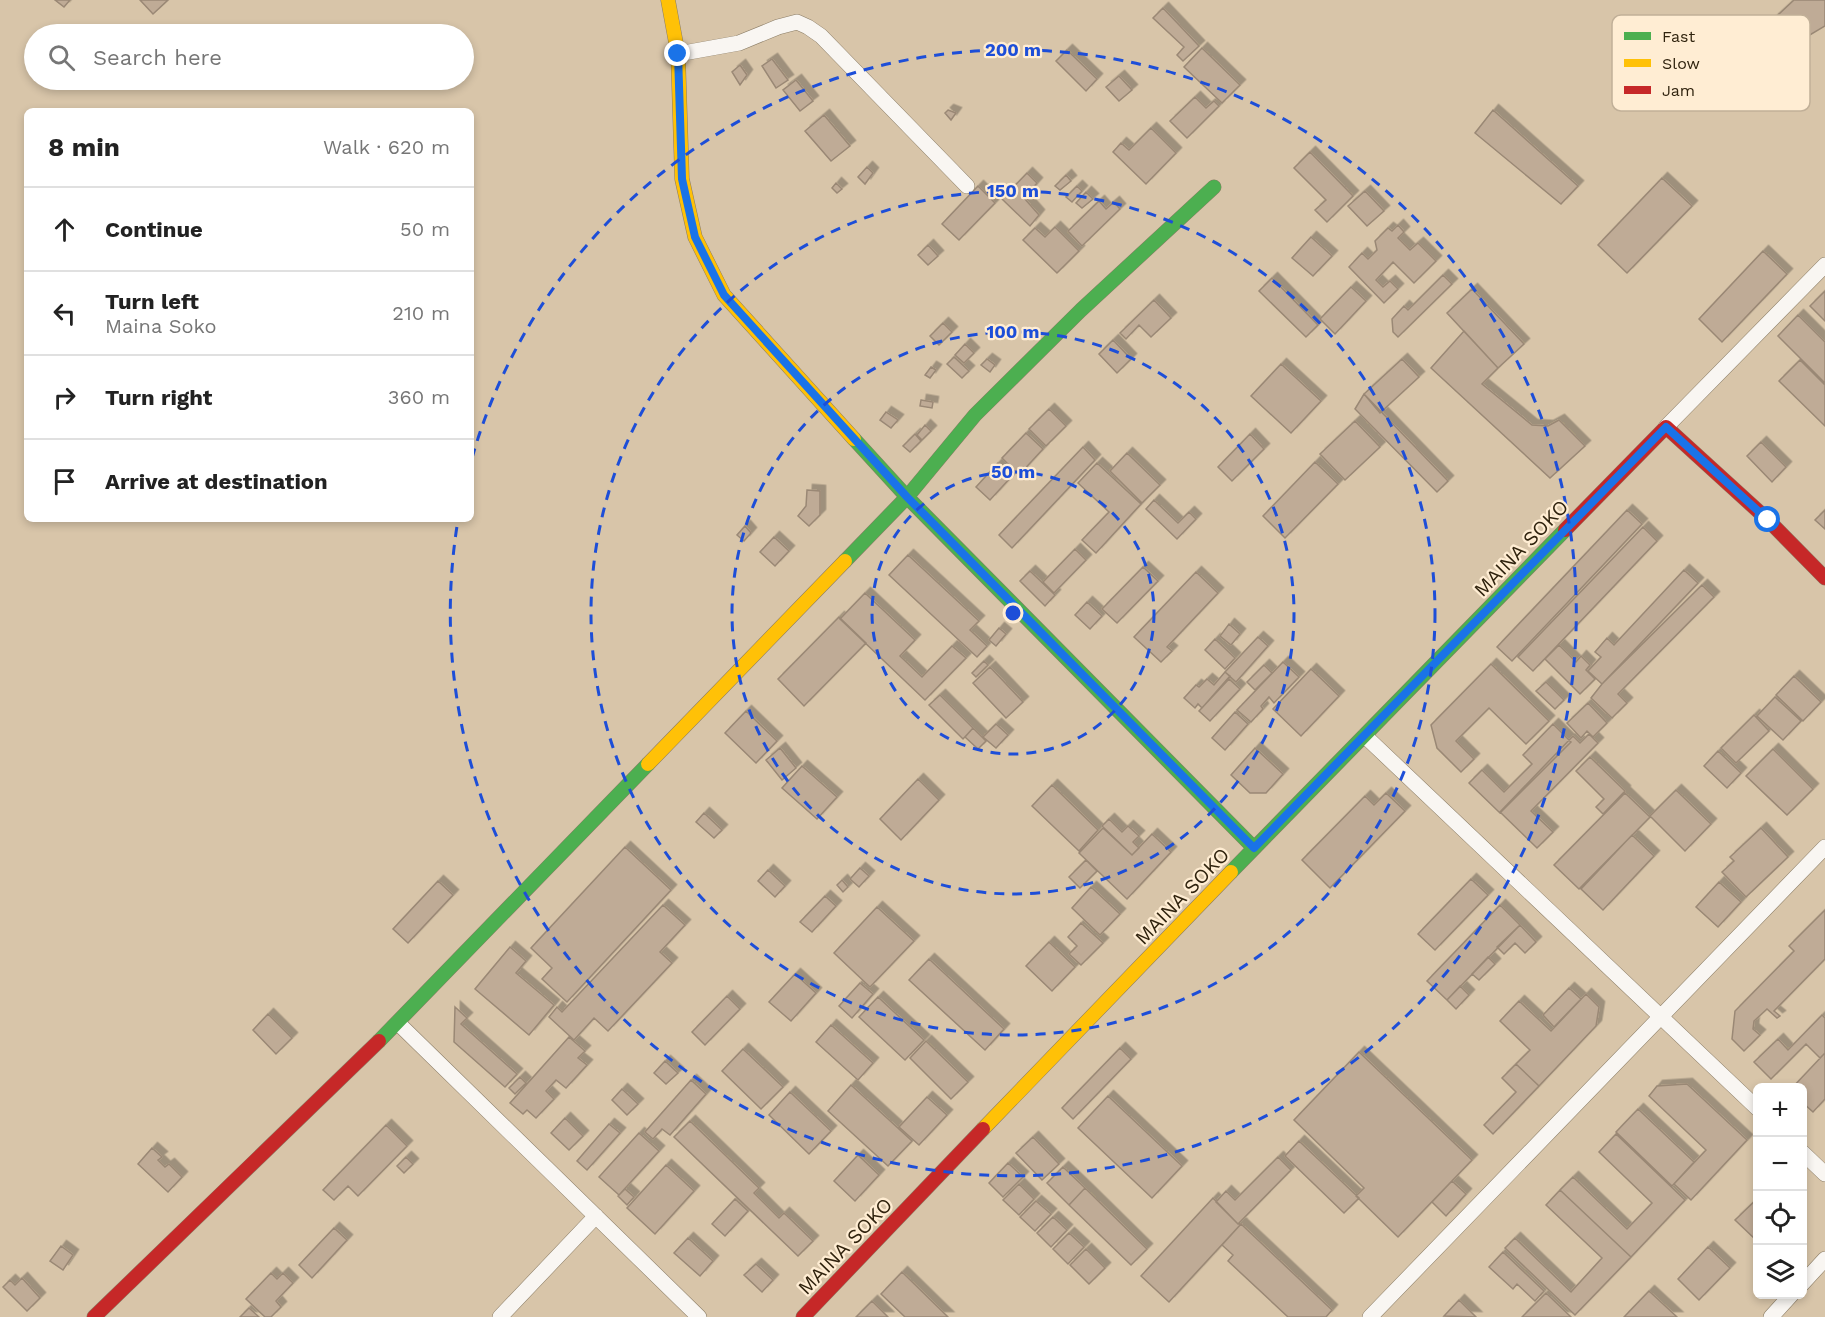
<!DOCTYPE html>
<html lang="en">
<head>
<meta charset="utf-8">
<style>
  :root { --surface:#fff; --page:#f2f2f2; --text:#222; --muted:#767676; --line:#e0e0e0 }
  body { margin:0; font-family:"Work Sans",sans-serif; background:var(--page); color:var(--text) }
  .controls { position:absolute; right:18px; bottom:18px; display:grid; overflow:hidden; border-radius:9px; box-shadow:0 3px 9px #0003 }
  .controls button { width:54px; height:54px; display:grid; place-items:center; padding:0; border:0; border-bottom:2px solid var(--line); background:var(--surface); color:var(--text); font:30px sans-serif }
  .stop { position:absolute; width:18px; height:18px; margin:-14px; border:4px solid #1a73e8; border-radius:50%; background:#fff }
  .stop.end { background:#1a73e8; border-color:#fff; box-shadow:0 2px 6px #0008 }
  .list { margin:0; padding:0; list-style:none }
  h2 { display:flex; justify-content:space-between; align-items:center; height:78px; margin:0; padding:0 24px; font-size:26px }
  h2 small { font-size:20px; font-weight:400; color:var(--muted) }
  .list li { display:grid; grid-template-columns:39px 1fr auto; gap:18px; align-items:center; box-sizing:border-box; height:84px; padding:0 24px; border-top:2px solid var(--line) }
  .list b { display:block; font-size:22px; white-space:nowrap }
  .list p { margin:0; font-size:20px; white-space:nowrap; color:var(--muted) }
  .list em { font-size:20px; font-style:normal; color:var(--muted) }
  .icon { flex:none; width:33px; height:33px; fill:none; stroke:currentColor; stroke-width:2; stroke-linecap:round; stroke-linejoin:round }
  .map { position:relative; flex:none; width:1825px; height:1317px; overflow:hidden }
  .search { position:absolute; background:var(--surface); box-shadow:0 3px 9px #0003; left:24px; top:24px; width:450px; height:66px; display:flex; align-items:center; gap:15px; box-sizing:border-box; padding:0 21px; border-radius:33px; color:var(--muted); font-size:22px }
  .panel { position:absolute; background:var(--surface); box-shadow:0 3px 9px #0003; left:24px; top:108px; width:450px; height:414px; border-radius:9px }
  .map>svg:first-child { display:block }
</style>
</head>
<body>
<div class="map">
<svg width="1825" height="1317" viewBox="0 0 1825 1317">
  <defs>
    <filter id="shadow"><feDropShadow dx="5.5" dy="-5.5" stdDeviation="0" flood-color="#0004"/></filter>
  </defs>
  <rect width="100%" height="100%" fill="#d8c5a9"/>
  <path fill="#bfab96" stroke="#9a8875" stroke-width="1.5" filter="url(#shadow)" d="M55,0H70L64,7Z
    M140,0H168L153,14Z
    M1794,0H1825V26L1788,48L1765,27Z
    M1163,8L1199,46L1183,61L1177,55L1184,47L1153,18Z
    M1202,48L1240,85L1222,103L1184,67Z
    M1067,50L1097,79L1086,91L1056,61Z
    M772,59L788,80L776,88L762,66Z
    M740,65L747,75L740,85L732,72Z
    M1119,76L1132,90L1119,101L1106,87Z
    M796,80L813,101L800,111L783,90Z
    M1195,97L1206,108L1214,101L1219,106L1187,138L1170,121Z
    M948,110L956,113L951,120L945,113Z
    M1493,110L1578,186L1561,204L1475,133Z
    M824,115L850,146L831,161L805,131Z
    M1151,128L1176,153L1146,184L1113,152L1121,143L1129,150Z
    M1310,152L1353,196L1327,222L1315,210L1326,200L1294,168Z
    M867,167L873,173L865,184L858,177Z
    M1027,173L1037,183L1024,198L1039,215L1030,226L1002,199Z
    M1066,175L1071,181L1060,190L1055,186Z
    M1662,178L1692,206L1627,273L1598,245Z
    M836,183L842,189L837,193L832,188Z
    M978,186L995,203L959,240L942,224Z
    M1077,186L1082,191L1072,202L1066,197Z
    M1365,191L1384,211L1367,226L1348,206Z
    M1086,192L1093,199L1082,208L1076,203Z
    M1099,201L1106,209L1114,202L1120,209L1082,246L1068,231Z
    M1398,225L1404,232L1398,238L1410,250L1418,243L1436,261L1414,283L1393,262L1376,280L1383,287L1390,281L1398,289L1384,303L1349,267L1362,253L1368,259L1377,250L1375,241L1388,228L1392,231Z
    M1055,227L1079,251L1057,273L1023,240L1035,228L1045,237Z
    M1311,237L1332,256L1313,276L1292,258Z
    M928,245L938,256L928,265L918,255Z
    M1763,251L1787,274L1722,342L1699,319Z
    M1443,275L1452,284L1398,337L1393,332L1392,319L1404,306L1408,310Z
    M1272,278L1318,325L1306,337L1259,291Z
    M1351,287L1366,301L1335,334L1320,319Z
    M1472,289L1524,344L1498,368L1447,313Z
    M1825,291V321L1810,306Z
    M1154,300L1171,318L1151,337L1139,325L1126,339L1120,333Z
    M1798,315L1825,342V383L1778,336Z
    M943,323L952,332L939,345L930,336Z
    M1464,331L1498,368L1482,384L1532,425L1548,426L1559,420L1585,446L1550,478L1431,368Z
    M1113,340L1131,359L1117,373L1099,354Z
    M965,344L974,353L964,363L955,355Z
    M954,357L969,371L962,378L947,364Z
    M987,359L995,365L990,372L981,365Z
    M1402,359L1419,377L1380,413L1364,394Z
    M1800,360L1825,385V426L1779,381Z
    M1281,364L1321,401L1291,433L1251,396Z
    M931,367L936,370L930,378L925,375Z
    M1364,394L1448,481L1437,492L1355,409Z
    M921,400L933,402L932,408L920,406Z
    M1049,409L1066,426L1046,446L1029,429Z
    M886,412L898,420L891,428L880,420Z
    M1355,421L1380,447L1345,480L1320,454Z
    M925,425L931,431L922,440L917,435Z
    M1026,433L1043,449L1019,475L1002,458Z
    M915,434L921,441L910,452L903,446Z
    M1250,434L1264,449L1232,481L1218,467Z
    M1761,442L1786,467L1772,482L1747,456Z
    M1083,447L1095,460L1012,548L999,535Z
    M1127,453L1160,485L1142,503L1110,471Z
    M1315,462L1338,484L1285,538L1263,516Z
    M998,463L1012,476L990,500L976,487Z
    M1097,463L1141,504L1096,553L1082,540L1109,512L1078,483Z
    M807,490L820,491V515L809,526L798,516L806,506Z
    M1154,500L1178,523L1189,512L1196,519L1177,539L1146,509Z
    M1627,510L1642,524L1512,661L1497,647Z
    M1825,510V529L1815,520Z
    M745,526L751,533L744,541L737,535Z
    M1643,527L1657,541L1533,671L1518,657Z
    M774,537L789,551L775,566L760,552Z
    M1075,549L1086,560L1054,593L1043,582Z
    M908,555L979,621L970,630L987,646L977,657L889,575Z
    M1143,567L1158,581L1117,623L1102,609Z
    M1684,570L1698,583L1602,684L1588,671L1601,657L1595,652L1607,638L1614,645Z
    M1030,571L1055,595L1045,606L1020,581Z
    M1196,572L1218,593L1167,647L1172,651L1161,662L1134,637Z
    M1702,585L1714,597L1618,694L1627,703L1612,718L1591,698L1602,684Z
    M865,593L915,640L900,656L922,677L952,646L966,658L925,700L840,619Z
    M1087,602L1102,616L1090,629L1075,615Z
    M839,617L866,643L804,706L778,679Z
    M1229,624L1240,634L1231,645L1220,636Z
    M999,628L1006,634L996,646L989,640Z
    M1258,637L1268,646L1236,682L1225,672Z
    M1215,639L1235,658L1225,669L1205,650Z
    M1559,645L1576,662L1581,656L1590,665L1586,670L1595,679L1580,694L1545,659Z
    M984,661L988,665L976,677L972,673Z
    M1283,662L1299,677L1274,703L1269,697L1261,706L1263,709L1251,722L1237,710Z
    M1491,664L1549,721L1526,744L1489,708L1456,741L1474,759L1461,772L1437,748L1431,725Z
    M1264,665L1272,673L1255,690L1247,682Z
    M990,667L1023,702L1006,718L973,683Z
    M1311,669L1339,696L1301,736L1273,709Z
    M1225,672L1230,676L1202,708L1198,704L1195,708L1184,698L1196,685L1199,687L1207,679L1214,685Z
    M1794,676L1821,702L1803,721L1776,695Z
    M1229,679L1240,689L1210,721L1199,711Z
    M1546,682L1564,700L1555,709L1536,691Z
    M940,695L973,728L963,739L929,705Z
    M1775,697L1801,721L1783,740L1757,716Z
    M1588,703L1607,723L1593,737L1587,731L1581,738L1567,723Z
    M746,711L777,741L756,763L725,733Z
    M1235,712L1248,724L1225,750L1212,738Z
    M1754,715L1769,731L1736,763L1721,748Z
    M996,724L1008,735L996,748L983,737Z
    M1553,724L1571,742L1500,813L1469,783L1482,770L1504,792L1532,764L1523,755Z
    M973,728L986,741L978,749L965,737Z
    M1589,734L1598,743L1531,811L1553,832L1537,848L1500,812L1573,736L1580,743Z
    M780,748L796,768L782,780L766,760Z
    M1255,748L1283,774L1266,793H1250L1231,775Z
    M1773,749L1813,789L1787,815L1746,776Z
    M1718,751L1741,773L1727,788L1704,766Z
    M1590,757L1625,791L1603,814L1596,807L1604,799L1576,771Z
    M802,766L837,797L817,819L782,788Z
    M918,779L939,800L901,840L880,819Z
    M1052,785L1098,830L1079,851L1032,806Z
    M1676,790L1711,824L1685,851L1650,816Z
    M1386,793L1405,811L1330,888L1302,860L1365,796L1374,805Z
    M1625,793L1650,817L1579,889L1554,865Z
    M704,813L722,830L714,838L696,822Z
    M1109,819L1122,832L1128,826L1139,836L1133,842L1139,848L1132,855L1102,826Z
    M1103,828L1132,855L1152,834L1171,852L1127,899L1079,853Z
    M1761,828L1788,857L1746,897L1722,872L1734,861L1730,857Z
    M1632,835L1654,856L1603,910L1581,889Z
    M625,847L671,890L567,1002L542,979L552,968L531,948Z
    M1086,860L1097,871L1080,888L1069,877Z
    M860,868L869,876L859,887L850,879Z
    M768,870L785,886L775,897L758,881Z
    M1471,879L1488,895L1435,950L1418,934Z
    M842,880L848,887L843,892L837,885Z
    M438,881L453,895L408,943L393,929Z
    M1719,882L1741,902L1718,927L1696,907Z
    M1091,887L1120,914L1100,935L1072,908Z
    M825,896L836,906L812,932L800,922Z
    M663,905L685,925L660,952L672,963L608,1031L594,1018L574,1040L549,1017L557,1007L562,1012Z
    M1500,905L1520,925L1447,1000L1427,981Z
    M877,907L914,941L870,987L834,953Z
    M1825,910V959L1774,1011L1780,1016L1777,1018L1767,1009L1754,1021L1753,1029L1760,1035L1744,1051L1732,1039L1735,1011L1794,951L1789,946Z
    M1081,923L1103,943L1081,965L1069,954L1077,946L1068,937Z
    M1520,925L1536,942L1525,953L1515,943L1504,954L1497,947Z
    M1049,942L1075,967L1052,991L1026,966Z
    M510,947L526,961L516,973L554,1005L529,1035L475,989Z
    M1488,957L1495,964L1479,980L1472,974Z
    M929,959L1004,1029L985,1050L909,980Z
    M795,974L816,993L791,1021L769,1002Z
    M860,983L873,994L852,1018L839,1006Z
    M1460,986L1469,995L1456,1009L1447,1000Z
    M1569,988L1581,999L1554,1027L1543,1015Z
    M1586,994L1599,1007L1596,1026L1539,1086L1516,1064L1530,1050L1500,1021L1519,1001L1551,1031Z
    M727,996L740,1009L705,1045L692,1032Z
    M878,997L924,1040L905,1060L859,1017Z
    M455,1007L467,1018L461,1024L517,1074L505,1087L454,1042Z
    M268,1014L292,1038L276,1054L253,1030Z
    M1822,1015L1825,1018V1053L1820,1058L1806,1044L1771,1079L1754,1062L1778,1039L1788,1050Z
    M831,1025L873,1063L858,1080L816,1042Z
    M569,1037L585,1051L578,1058L587,1065L566,1088L556,1080L546,1091L554,1099L536,1118L527,1110L523,1114L510,1103Z
    M926,1041L968,1082L951,1099L910,1058Z
    M1120,1048L1131,1059L1073,1119L1062,1108Z
    M743,1049L783,1087L761,1109L722,1071Z
    M1359,1052L1472,1160L1398,1237L1356,1196L1364,1188L1294,1120Z
    M1825,1053V1099L1813,1112L1802,1102V1088H1792Z
    M665,1061L678,1073L666,1084L654,1073Z
    M1516,1064L1539,1086L1493,1134L1484,1125L1516,1092L1502,1078Z
    M520,1077L526,1083L515,1094L509,1088Z
    M691,1080L706,1094L670,1135L662,1129L653,1139L645,1132Z
    M1687,1084L1747,1140L1691,1200L1674,1184L1706,1150L1649,1096L1657,1086Z
    M851,1085L912,1141L888,1166L828,1111Z
    M622,1089L638,1104L627,1115L612,1100Z
    M790,1092L831,1131L809,1154L769,1115Z
    M1108,1096L1182,1166L1152,1198L1078,1128Z
    M927,1097L947,1115L919,1145L899,1127Z
    M1638,1109L1694,1162L1672,1186L1616,1132Z
    M565,1118L583,1136L569,1150L551,1133Z
    M690,1121L759,1188L754,1193L779,1218L784,1213L813,1241L798,1256L674,1137Z
    M609,1124L620,1133L587,1170L577,1161Z
    M386,1125L407,1146L358,1196L348,1186L334,1200L323,1190Z
    M639,1133L659,1151L619,1195L599,1177Z
    M1616,1134L1685,1200L1631,1257L1560,1190L1573,1177L1627,1229L1652,1203L1599,1152Z
    M1033,1137L1059,1164L1042,1180L1016,1153Z
    M1299,1141L1359,1198L1344,1213L1285,1156Z
    M152,1148L162,1157L158,1160L165,1167L169,1164L182,1177L168,1192L138,1164Z
    M858,1155L879,1175L855,1201L834,1181Z
    M406,1157L413,1164L404,1173L397,1166Z
    M1278,1157L1291,1170L1238,1224L1216,1202L1226,1191L1235,1200Z
    M1008,1163L1023,1177L1003,1197L989,1183Z
    M666,1165L694,1191L655,1234L627,1208Z
    M1063,1167L1085,1188L1069,1205L1047,1183Z
    M1452,1181L1466,1194L1446,1216L1432,1202Z
    M1019,1184L1034,1199L1019,1215L1003,1200Z
    M1085,1188L1147,1249L1131,1265L1069,1205Z
    M625,1189L634,1197L627,1205L618,1196Z
    M1560,1190L1631,1257L1575,1315L1505,1248L1515,1238L1571,1292L1602,1258L1546,1205Z
    M1213,1198L1238,1224H1241L1169,1302L1141,1276Z
    M1758,1198V1237L1755,1239L1735,1220Z
    M735,1199L748,1211L725,1236L712,1224Z
    M1036,1201L1051,1214L1035,1231L1020,1217Z
    M1053,1217L1067,1230L1051,1247L1037,1233Z
    M1241,1224L1332,1310L1326,1317H1288L1228,1261L1233,1255L1222,1245Z
    M334,1228L347,1240L312,1278L299,1265Z
    M1069,1233L1084,1247L1068,1264L1053,1249Z
    M688,1238L713,1261L700,1276L674,1253Z
    M61,1246L73,1255L63,1270L50,1261Z
    M1708,1247L1730,1268L1699,1300L1678,1279Z
    M1086,1249L1105,1268L1089,1284L1070,1265Z
    M1503,1252L1544,1291L1535,1301L1517,1284L1513,1289L1489,1267Z
    M756,1264L773,1280L762,1292L744,1275Z
    M902,1272L948,1317H905L881,1294Z
    M271,1273L277,1279L283,1273L293,1283L276,1301L281,1307L271,1317H265L246,1299Z
    M22,1278L40,1298L27,1311L3,1287L10,1280L15,1285Z
    M1649,1291L1677,1317H1624Z
    M1546,1293L1571,1317H1522Z
    M1459,1300L1476,1317L1444,1316Z
    M872,1301L888,1317H856Z
    M249,1308L259,1317H240Z"/>
  <g fill="none" stroke-linecap="round" stroke-linejoin="round">
    <defs>
      <path id="street" d="M678,54L739,43L778,27L797,22L808,27L821,36L967,186
        M1666,427L1825,265
        M1365,736L1758,1109
        M398,1023L699,1317
        M1802,1152L1825,1174
        M1802,1284L1825,1259
        M500,1317L596,1216
        M1370,1317L1825,847
        M1771,1317L1792,1294"/>
      <path id="fast" d="M854,439L907,497L1254,848
        M845,561L907,497L975,415L1081,310L1214,187
        M1231,872L1565,530
        M379,1041L648,764"/>
      <path id="slow" d="M668,0L678,54L682,179L695,237L724,295L854,439
        M648,764L845,561
        M983,1129L1231,872"/>
      <path id="jam" d="M1565,530L1666,427L1768,520L1825,578
        M94,1317L379,1041
        M803,1317L983,1129"/>
    </defs>
    <use href="#street" stroke="#8a7c65" stroke-width="16"/>
    <use href="#fast" stroke="#8a7c65" stroke-width="15"/>
    <use href="#slow" stroke="#8a7c65" stroke-width="15"/>
    <use href="#jam" stroke="#8a7c65" stroke-width="15"/>
    <use href="#street" stroke="#f9f6f2" stroke-width="15"/>
    <use href="#fast" stroke="#4caf50" stroke-width="14"/>
    <use href="#slow" stroke="#ffc107" stroke-width="14"/>
    <use href="#jam" stroke="#c62828" stroke-width="14"/>
  </g>
  <g fill="none" stroke-linecap="round" stroke-linejoin="round">
    <path stroke="#1a73e8" stroke-width="8" d="M678,54L682,179L695,237L724,295L907,497L1254,848L1666,427L1768,520"/>
  </g>
  <g fill="none" stroke="#1d4ed8" stroke-width="3" stroke-dasharray="10 8">
    <circle cx="1013" cy="613" r="141"/>
    <circle cx="1013" cy="613" r="281"/>
    <circle cx="1013" cy="613" r="422"/>
    <path d="M472 458A563 563 0 1 1 458 520"/>
  </g>
  <g text-anchor="middle" stroke-width="4.5" stroke-linejoin="round" paint-order="stroke">
    <g font-size="20" fill="#30230e" stroke="#ffedd3">
      <text transform="translate(1521 548) rotate(-46)" y="7">MAINA SOKO</text>
      <text transform="translate(1182 896) rotate(-46)" y="7">MAINA SOKO</text>
      <text transform="translate(845 1246) rotate(-46)" y="7">MAINA SOKO</text>
    </g>
  </g>
  <rect x="1612" y="15" width="198" height="96" rx="9" fill="#ffedd3" stroke="#c1b098" stroke-width="1.5"/>
  <rect x="1624" y="32" width="27" height="8" fill="#4caf50"/>
  <rect x="1624" y="59" width="27" height="8" fill="#ffc107"/>
  <rect x="1624" y="86" width="27" height="8" fill="#c62828"/>
  <g font-size="16" fill="#30230e">
    <text x="1662" y="42">Fast</text>
    <text x="1662" y="69">Slow</text>
    <text x="1662" y="96">Jam</text>
  </g>
  <circle cx="1013" cy="613" r="9" fill="#1d4ed8" stroke="#ffedd3" stroke-width="3"/>
  <g font-size="18" text-anchor="middle" font-weight="bold" fill="#1d4ed8" stroke="#ffedd3" stroke-width="4.5" stroke-linejoin="round" paint-order="stroke">
    <text x="1013" y="56">200 m</text>
    <text x="1013" y="197">150 m</text>
    <text x="1013" y="338">100 m</text>
    <text x="1013" y="478">50 m</text>
  </g>
</svg>
<div class="controls">
<button>+</button>
<button>−</button>
<button><svg class="icon" aria-label="locate" viewBox="0 0 24 24"><circle cx="12" cy="12" r="6"/><path d="M12 2v4M12 18v4M2 12h4M18 12h4"/></svg></button>
<button><svg class="icon" aria-label="layers" viewBox="0 0 24 24"><path d="M12 4l9 5-9 5-9-5zM3 14l9 5 9-5"/></svg></button>
</div>
<div class="stop" style="left:1768px;top:520px"></div>
<div class="stop end" style="left:678px;top:54px"></div>
<div class="search"><svg class="icon" aria-label="search" viewBox="0 0 24 24"><circle cx="10" cy="10" r="6"/><path d="M15 15l6 6"/></svg>Search here</div>
<section class="panel">
<h2>8 min<small>Walk · 620 m</small></h2>
<ul class="list">
<li><svg class="icon" aria-label="ahead" viewBox="0 0 24 24"><path d="M12 20V5M6 11l6-6 6 6"/></svg><div><b>Continue</b></div><em>50 m</em></li>
<li><svg class="icon" aria-label="left" viewBox="0 0 24 24"><path d="M17 20v-9H6M10 6l-5 5 5 5"/></svg><div><b>Turn left</b><p>Maina Soko</p></div><em>210 m</em></li>
<li><svg class="icon" aria-label="right" viewBox="0 0 24 24"><path d="M7 20v-9h11M14 6l5 5-5 5"/></svg><div><b>Turn right</b></div><em>360 m</em></li>
<li><svg class="icon" aria-label="arrive" viewBox="0 0 24 24"><path d="M6 21V4h12l-3 4 3 4H6"/></svg><div><b>Arrive at destination</b></div></li>
</ul>
</section>
</div>
</body>
</html>
